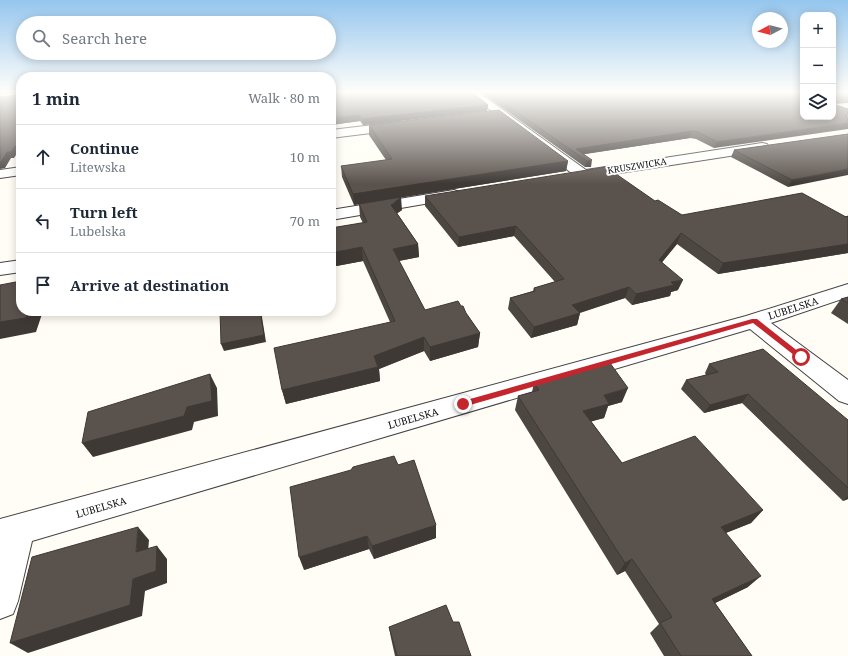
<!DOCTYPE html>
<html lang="en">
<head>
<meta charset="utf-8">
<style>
  :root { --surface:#fff; --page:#f2f2f3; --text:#1f2937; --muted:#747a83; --line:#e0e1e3 }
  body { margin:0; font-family:"Noto Serif",serif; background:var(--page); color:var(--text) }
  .controls { position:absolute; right:12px; top:12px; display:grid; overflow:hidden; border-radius:8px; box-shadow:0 2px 10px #0003 }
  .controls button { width:36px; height:36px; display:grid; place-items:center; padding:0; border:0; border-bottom:1px solid var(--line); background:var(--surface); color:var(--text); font:20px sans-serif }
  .compass { position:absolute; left:752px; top:12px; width:36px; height:36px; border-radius:50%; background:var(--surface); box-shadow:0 2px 10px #0003; rotate:263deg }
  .stop { position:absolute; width:12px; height:12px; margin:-9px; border:3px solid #c4262e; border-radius:50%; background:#fff }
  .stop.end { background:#c4262e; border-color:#fff; box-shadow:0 1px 4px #0008 }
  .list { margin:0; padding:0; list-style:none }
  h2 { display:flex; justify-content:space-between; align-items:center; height:52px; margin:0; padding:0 16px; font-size:17px }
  h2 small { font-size:13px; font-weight:400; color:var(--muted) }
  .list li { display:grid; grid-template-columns:26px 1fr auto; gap:12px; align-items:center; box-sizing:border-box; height:64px; padding:0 16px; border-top:1px solid var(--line) }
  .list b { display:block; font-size:15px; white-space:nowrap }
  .list p { margin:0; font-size:13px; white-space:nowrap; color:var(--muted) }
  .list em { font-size:13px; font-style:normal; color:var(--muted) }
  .icon { flex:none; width:22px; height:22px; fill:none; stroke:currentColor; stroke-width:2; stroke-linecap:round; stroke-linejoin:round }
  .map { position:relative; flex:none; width:848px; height:656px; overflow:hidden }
  .search { position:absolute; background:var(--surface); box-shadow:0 2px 10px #0003; left:16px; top:16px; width:320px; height:44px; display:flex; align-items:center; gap:10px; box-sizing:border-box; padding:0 14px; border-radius:22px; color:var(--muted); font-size:15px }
  .panel { position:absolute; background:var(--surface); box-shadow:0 2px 10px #0003; left:16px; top:72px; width:320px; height:244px; border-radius:16px }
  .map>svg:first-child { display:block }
</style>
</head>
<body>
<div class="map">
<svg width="848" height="656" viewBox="0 0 848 656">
  <rect width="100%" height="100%" fill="#fffdf5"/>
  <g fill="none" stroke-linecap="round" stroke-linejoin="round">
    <defs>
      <path id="minor" d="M467,92H478L586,170L762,143L767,144L769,147L767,150L762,151L581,179L576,178L574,175Z
        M399,122L403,123L405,126L403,129L331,138V130Z
        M21,167V175L0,178V170Z
        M454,190L459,192L462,195L459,198L331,220V210Z
        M21,260V272L0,275V263Z
        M848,284V297L771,323L848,380V404L839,401L750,329L32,541L18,601L13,614L0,619V519L746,316Z"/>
    </defs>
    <use href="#minor" stroke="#444" stroke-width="2"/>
    <use href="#minor" fill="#fff" fill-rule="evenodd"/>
  </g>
  <path fill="#4d4742" d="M331,92L488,105L487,111L363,125L360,121L331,125Z
    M480,92H803L834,104L714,148L696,139L690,138L584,154L591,167H585Z
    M369,125L568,161L566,171L354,205L342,177L341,166L386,160L369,135Z
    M848,134L788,187L731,157L734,150Z
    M425,196L655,201L682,215L848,216V253L718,274L677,244L662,262L678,290L671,292L670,296L632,305L625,298L580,313L577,325L531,338L508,309L510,298L533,291L534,288L555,282L514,236L458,247L425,206Z
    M359,204L402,210L397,213L418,244L419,257L399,261L425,310L466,313L480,333L478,347L430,361L424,351L379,369L380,381L286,404L282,390L390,322L363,261L331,267V228L363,223L360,217Z
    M848,297V324L831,313L841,299Z
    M709,364L848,420V499L843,501L742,403L704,413L681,389L686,380L706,375L705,373Z
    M534,383L622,402L608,406L604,418L591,421L622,463L763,510L751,523L726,533L748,587L715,603L752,656H664L650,633L659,624L625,571L617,575L515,410L518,396L532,392Z
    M398,465L436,538L374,559L369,549L304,570Z
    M453,622L471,656H395L391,638L389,627Z"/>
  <path fill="#3f3936" d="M0,92H17L0,94Z
    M848,97V103L833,104V99Z
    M488,105L487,111L363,125L362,119Z
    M360,115V121L331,125V118Z
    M848,123V129L714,148L717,142Z
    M692,131L690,138L579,155L576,149Z
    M21,141V152H18L14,158H11L5,168L0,169V162L7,152Z
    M592,160L591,167H585L587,161Z
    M568,161L566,171L354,205L353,194Z
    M848,169V175L788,187L792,180Z
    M401,197L402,210L392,217L391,205Z
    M516,226L514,236L458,247L459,237Z
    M681,233L677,244L655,271L659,260Z
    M418,244L419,257L393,262V249Z
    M848,244V253L718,274L723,263Z
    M362,247L363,261L331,267V253Z
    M683,280L678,290L671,292L670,296L632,305L636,294L671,282Z
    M629,287L625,298L569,316L572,305Z
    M28,311H43L36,332L0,339V322Z
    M99,311H108L100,312Z
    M260,311H261L266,342L224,351L221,344Z
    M580,313L577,325L531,338L534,327Z
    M480,333L478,347L430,361V347Z
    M424,337V351L379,369L380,381L286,404L282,390L374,356Z
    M210,374L217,388L218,416L194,422L192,430L93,457L82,443L187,407Z
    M628,388L622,402L608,406L604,418L579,425L583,411L604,395Z
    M748,394L742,403L704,413L710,405Z
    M848,496V499L843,501Z
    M763,510L751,523L710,539L721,527Z
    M436,525V538L374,559L372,546Z
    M138,527L149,540L147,564L136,552Z
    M367,536L369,549L304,570L299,557Z
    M157,546L167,559V583L145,591L142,616L28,653L10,643L133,579Z
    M632,559L625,571L617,575L625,563Z
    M761,576L748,587L701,610L712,599Z"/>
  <path fill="#5a524d" stroke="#3f3936" d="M20,92H21V141L18,146H15L11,152H7L1,162H0V97L20,95Z
    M331,92H472L488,105L362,119L360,115L331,118Z
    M488,92H803V117H833V104L848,109V115L845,116L848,117V123L717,142L698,132L692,131L576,149L592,160L587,161Z
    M833,92H848V97L833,99Z
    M499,110L568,161L353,194L341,166L392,159L369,125Z
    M848,134V169L792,180L734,150Z
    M606,167L655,201L658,200L682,215L802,193L846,217L848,216V244L723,263L681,233L659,260L683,280L671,282L674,285L636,294L629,287L572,305L580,313L534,327L510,298L535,291L534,288L564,279L516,226L459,237L425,196Z
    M401,197L391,205L418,244L393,249L425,310L458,301L461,306H463L466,313L480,333L430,347L424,337L374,356L378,367L282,390L274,348L395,321L362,247L331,253V228L367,222L359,204Z
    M21,281V311H28L26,318L0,322V285Z
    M848,297V303L841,299Z
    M220,311H260L264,335L221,344Z
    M763,349L848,420V488L748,394L710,405L686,380L718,372L709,364Z
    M610,363L628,388L604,395L609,404L583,411L622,463L695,436L763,510L721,527L761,576L712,599L752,656H681L660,623L672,617L632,559L625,563L518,396L539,390L534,383Z
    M210,374L212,401L187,407L184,416L82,443L88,412Z
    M394,456L398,465L414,460L436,525L372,546L367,536L299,557L290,487L351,470L353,467Z
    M138,527L136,552L157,546L156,571L133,579L130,605L10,643L32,557Z
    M446,605L453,622H459L471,656H397L389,627Z"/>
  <linearGradient id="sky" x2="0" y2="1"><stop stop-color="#95c6ee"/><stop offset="0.5" stop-color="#fffefa"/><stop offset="1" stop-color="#fffefa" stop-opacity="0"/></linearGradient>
  <rect width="848" height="184" fill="url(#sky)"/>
  <path fill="#c4262e" d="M752,319H757L804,356V359H799L753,323L463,407L459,404L463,401Z"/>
  <g text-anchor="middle" stroke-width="4" stroke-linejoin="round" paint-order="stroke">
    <g font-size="9" fill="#111" stroke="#fff">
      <text transform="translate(637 166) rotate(-9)" y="3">KRUSZWICKA</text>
    </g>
    <g font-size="10" fill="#111" stroke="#fff">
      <text transform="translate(793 308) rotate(-18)" y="4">LUBELSKA</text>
      <text transform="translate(413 418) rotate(-16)" y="4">LUBELSKA</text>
      <text transform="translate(101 507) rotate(-16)" y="4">LUBELSKA</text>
    </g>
  </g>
</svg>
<div class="controls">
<button>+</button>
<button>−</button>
<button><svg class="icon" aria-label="layers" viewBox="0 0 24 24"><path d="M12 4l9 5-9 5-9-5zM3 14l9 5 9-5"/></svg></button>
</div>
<svg class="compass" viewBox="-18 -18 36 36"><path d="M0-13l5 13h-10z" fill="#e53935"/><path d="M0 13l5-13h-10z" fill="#747a83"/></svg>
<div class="stop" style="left:801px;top:357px"></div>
<div class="stop end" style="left:463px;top:404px"></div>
<div class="search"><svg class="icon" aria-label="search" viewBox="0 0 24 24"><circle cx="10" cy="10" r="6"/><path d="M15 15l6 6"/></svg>Search here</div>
<section class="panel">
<h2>1 min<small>Walk · 80 m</small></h2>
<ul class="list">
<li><svg class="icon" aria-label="ahead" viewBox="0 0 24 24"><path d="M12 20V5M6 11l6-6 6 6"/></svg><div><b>Continue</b><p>Litewska</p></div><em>10 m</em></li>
<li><svg class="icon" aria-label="left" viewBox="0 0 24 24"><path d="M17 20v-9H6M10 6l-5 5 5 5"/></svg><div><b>Turn left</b><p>Lubelska</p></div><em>70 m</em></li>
<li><svg class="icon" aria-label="arrive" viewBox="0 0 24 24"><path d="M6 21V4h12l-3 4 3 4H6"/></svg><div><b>Arrive at destination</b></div></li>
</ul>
</section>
</div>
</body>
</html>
